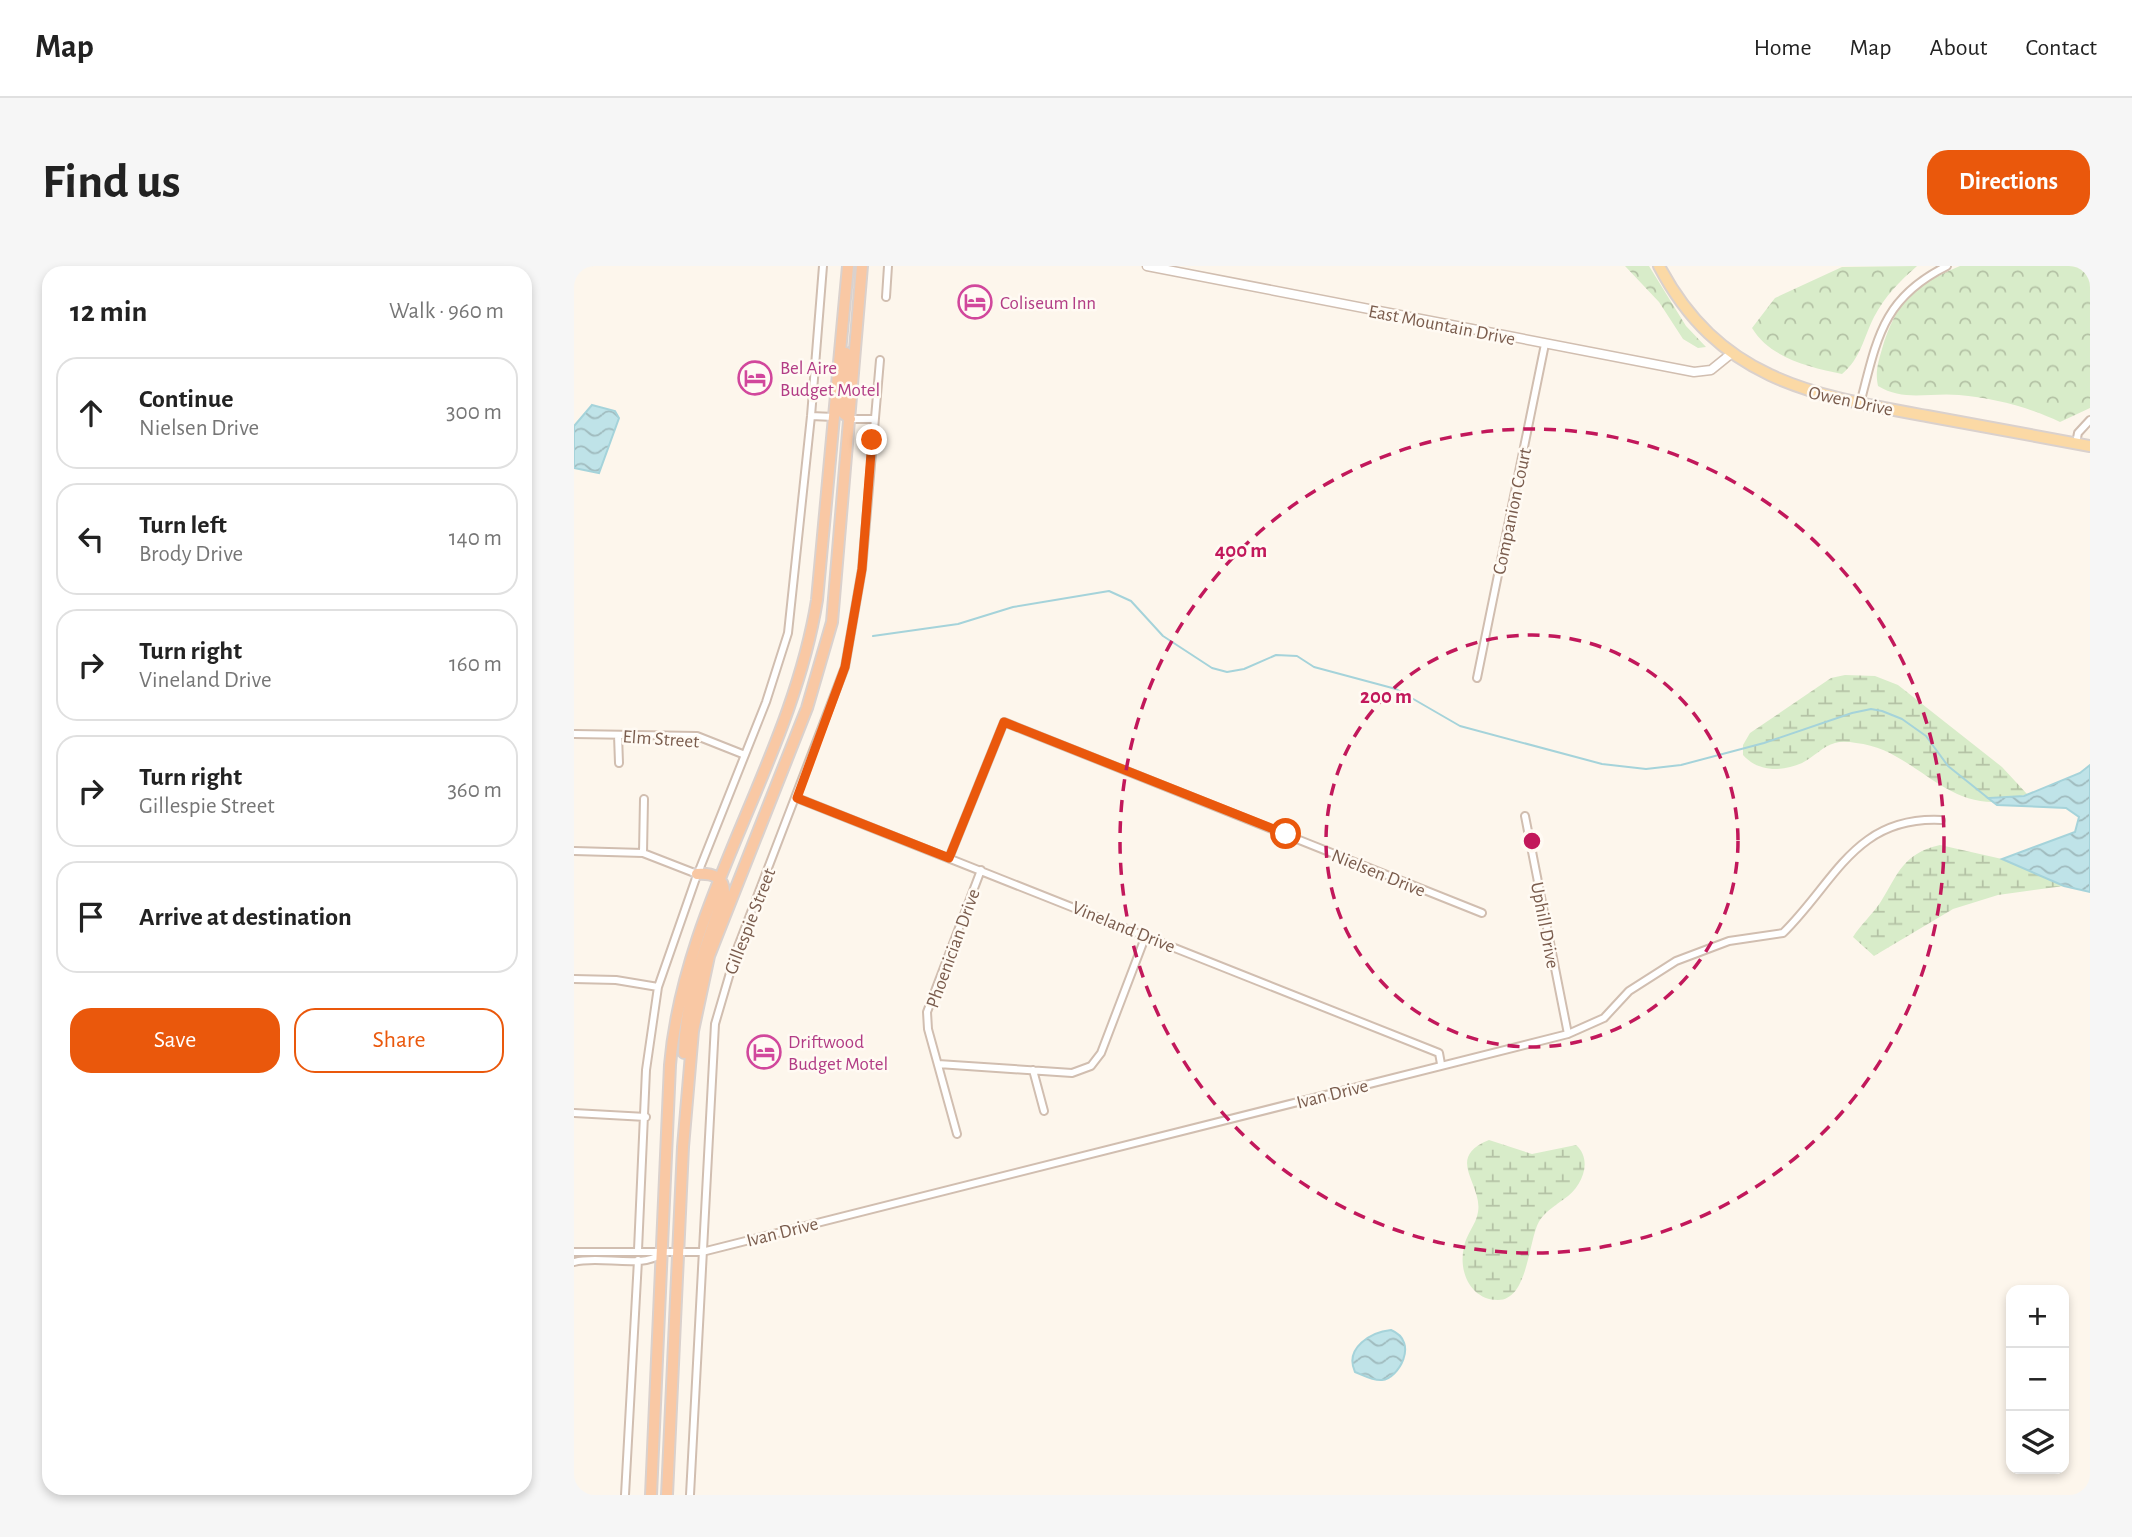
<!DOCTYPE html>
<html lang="en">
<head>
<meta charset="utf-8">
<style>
  :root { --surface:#fff; --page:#f6f6f6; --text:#222; --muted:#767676; --line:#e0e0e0; --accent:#ea580c }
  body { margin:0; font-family:"Alegreya Sans",sans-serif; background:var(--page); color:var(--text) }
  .controls { position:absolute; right:21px; bottom:21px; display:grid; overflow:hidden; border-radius:14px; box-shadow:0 4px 10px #0003 }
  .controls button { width:63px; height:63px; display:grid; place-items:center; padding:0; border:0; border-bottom:2px solid var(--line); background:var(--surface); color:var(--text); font:35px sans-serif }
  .stop { position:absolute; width:21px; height:21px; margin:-16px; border:5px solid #ea580c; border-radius:50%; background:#fff }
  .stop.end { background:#ea580c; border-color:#fff; box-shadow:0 2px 7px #0008 }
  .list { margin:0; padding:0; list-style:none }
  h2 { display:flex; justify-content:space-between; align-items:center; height:91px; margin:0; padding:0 28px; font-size:30px }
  h2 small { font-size:23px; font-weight:400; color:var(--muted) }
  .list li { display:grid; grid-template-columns:46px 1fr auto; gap:21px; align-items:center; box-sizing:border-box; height:112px; margin:0 14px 14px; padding:0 14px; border:2px solid var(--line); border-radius:21px }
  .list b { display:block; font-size:26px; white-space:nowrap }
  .list p { margin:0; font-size:23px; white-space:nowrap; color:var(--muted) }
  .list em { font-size:23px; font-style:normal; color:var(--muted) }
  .actions { display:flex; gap:14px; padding:21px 28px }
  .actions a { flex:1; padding:16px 0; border:2px solid var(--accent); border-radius:21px; text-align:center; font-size:24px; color:var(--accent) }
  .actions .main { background:var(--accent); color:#fff }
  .icon { flex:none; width:38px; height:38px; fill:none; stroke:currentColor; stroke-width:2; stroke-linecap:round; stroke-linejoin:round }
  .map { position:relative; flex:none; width:1516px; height:1229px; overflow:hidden; border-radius:21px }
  header { display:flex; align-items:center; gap:42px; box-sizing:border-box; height:98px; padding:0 35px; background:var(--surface); border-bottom:2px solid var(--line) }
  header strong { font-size:33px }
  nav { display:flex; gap:38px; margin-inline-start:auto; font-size:24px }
  .intro { display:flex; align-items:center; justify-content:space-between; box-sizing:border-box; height:168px; padding:0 42px }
  h1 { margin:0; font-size:49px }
  .button { padding:18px 32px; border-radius:21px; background:var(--accent); color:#fff; font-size:24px; font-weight:700 }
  main { display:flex; gap:42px; padding:0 42px }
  aside { flex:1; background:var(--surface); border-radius:21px; box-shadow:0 4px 10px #0003 }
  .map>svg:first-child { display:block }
</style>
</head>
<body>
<header>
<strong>Map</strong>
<nav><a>Home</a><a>Map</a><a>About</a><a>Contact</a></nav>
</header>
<div class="intro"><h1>Find us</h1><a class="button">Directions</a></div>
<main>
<aside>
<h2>12 min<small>Walk · 960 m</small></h2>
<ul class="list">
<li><svg class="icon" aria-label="ahead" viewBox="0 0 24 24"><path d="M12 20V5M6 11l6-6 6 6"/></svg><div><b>Continue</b><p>Nielsen Drive</p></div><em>300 m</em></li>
<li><svg class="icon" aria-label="left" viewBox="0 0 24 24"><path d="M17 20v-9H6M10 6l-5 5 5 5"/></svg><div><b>Turn left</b><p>Brody Drive</p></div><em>140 m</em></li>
<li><svg class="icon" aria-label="right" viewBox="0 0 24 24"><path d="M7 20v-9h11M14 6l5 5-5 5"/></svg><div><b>Turn right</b><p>Vineland Drive</p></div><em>160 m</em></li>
<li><svg class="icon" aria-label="right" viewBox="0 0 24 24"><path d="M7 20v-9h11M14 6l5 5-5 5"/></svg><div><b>Turn right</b><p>Gillespie Street</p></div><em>360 m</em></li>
<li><svg class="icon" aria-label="arrive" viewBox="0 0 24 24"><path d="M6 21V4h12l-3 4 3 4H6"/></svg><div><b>Arrive at destination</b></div></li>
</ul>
<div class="actions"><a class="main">Save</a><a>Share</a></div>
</aside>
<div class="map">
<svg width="1516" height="1229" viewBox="0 0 1516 1229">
  <defs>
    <pattern id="forest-crowns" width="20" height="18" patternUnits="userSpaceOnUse" patternTransform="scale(1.75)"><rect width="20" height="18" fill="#d8ecc9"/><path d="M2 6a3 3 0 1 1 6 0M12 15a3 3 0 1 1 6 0" fill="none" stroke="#b4c2a5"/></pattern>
    <pattern id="wetland-marsh" width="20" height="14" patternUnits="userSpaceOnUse" patternTransform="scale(1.75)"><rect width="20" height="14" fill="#d8ecc9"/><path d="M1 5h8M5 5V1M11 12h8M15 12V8" fill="none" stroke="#b4c2a5"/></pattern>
    <pattern id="water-waves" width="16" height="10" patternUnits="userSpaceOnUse" patternTransform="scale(1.75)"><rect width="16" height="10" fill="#bfe3e8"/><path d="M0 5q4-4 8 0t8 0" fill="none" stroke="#a0bbbe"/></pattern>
  </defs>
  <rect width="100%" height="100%" fill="#fdf6ec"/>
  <path fill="url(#forest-crowns)" d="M1051,0H1075L1112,60L1132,81L1124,82L1109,73L1085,36Z
    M1343,0C1326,15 1311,30 1300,51C1289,73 1287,92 1268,108C1235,101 1196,92 1178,62L1201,32L1268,1Z
    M1386,0H1516V142L1486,156C1455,141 1419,132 1385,129C1356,126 1330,136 1304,120C1301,106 1304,97 1308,83C1322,35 1341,19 1386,0Z"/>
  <path fill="url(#wetland-marsh)" d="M1271,409L1301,410L1324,419L1428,501L1453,528L1440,532L1415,533L1419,536C1365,536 1335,482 1282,477C1275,476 1268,475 1261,477C1249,480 1240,491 1228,497C1208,506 1184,506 1169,489V479L1176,467L1257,412Z
    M1366,579L1428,593L1490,620L1424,629L1379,643L1300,690L1279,671C1287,658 1298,649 1306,637C1325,607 1328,588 1366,579Z
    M915,874L958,888L1002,879C1020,895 1007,922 990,933C982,939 972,945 966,954C954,972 955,1034 924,1034C897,1034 884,1006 890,981C892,968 902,959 904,946C909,918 870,892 915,874Z"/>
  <path fill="url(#water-waves)" stroke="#a5d3da" stroke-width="2" d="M18,139L41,145L45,152L25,207L0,202V160Z
    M1516,499V626L1490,620L1428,593L1501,566L1505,551L1492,542L1423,539L1414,532L1450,530L1506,507Z
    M817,1064C846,1076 824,1113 808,1114C799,1115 789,1109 781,1106C770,1082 797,1066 817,1064Z"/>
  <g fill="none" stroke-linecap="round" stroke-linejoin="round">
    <path stroke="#a5d3da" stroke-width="2" d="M299,370L384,358L439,341L535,325L557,335L589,370L638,402L653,406L670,403L702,389L723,390L740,401L822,423L886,460L1028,498L1072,503L1107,499L1190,477L1278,447L1297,443L1308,445L1328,453L1352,470L1374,500L1414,532"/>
    <defs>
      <path id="minor" d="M312,31L314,0
        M1286,138C1303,73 1308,32 1373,0
        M237,150L260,151
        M276,153H300
        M1502,177L1504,167L1516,154
        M903,412L971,78
        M0,468L123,470L171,489
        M44,469L45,497
        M223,532L865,787L867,798
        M951,550L994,768
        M0,585L69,587L123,608
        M69,587L70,533
        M375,592L430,456L908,647
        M0,713L42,714L84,721
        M364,798L498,807L517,800L527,787L572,669
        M459,804L470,845
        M0,847L72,851
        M383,868L354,763L353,746L407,604
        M64,984L72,804L84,721L122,612L192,436L214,367L237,150L249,0
        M0,986H128L994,768L1030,752L1055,725L1102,695L1155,675L1209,667C1261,616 1281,550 1367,554
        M0,996C25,989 68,1003 87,988
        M51,1229L64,994
        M116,1229L141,758L163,683L271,401L288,303L306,94"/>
      <path id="tertiary" d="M573,0L1120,106L1137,104L1158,87"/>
      <path id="primary" d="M1085,0C1145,114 1237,129 1353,150C1407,160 1461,170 1516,180"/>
      <path id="trunk" d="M272,87L269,147L276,153
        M110,787C111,730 132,681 150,628C151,611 138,607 123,608
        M77,1229L96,799C110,635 217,496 243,334L274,0
        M93,1229L109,881L119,765L135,690L233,442L258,356L288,0"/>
    </defs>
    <use href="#minor" stroke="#d1beb0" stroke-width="10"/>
    <use href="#tertiary" stroke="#d1beb0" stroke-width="11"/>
    <use href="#primary" stroke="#dad1cd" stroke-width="14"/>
    <use href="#trunk" stroke="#dad1cd" stroke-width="14"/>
    <use href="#minor" stroke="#fff" stroke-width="6"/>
    <use href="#tertiary" stroke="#fff" stroke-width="8"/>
    <use href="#primary" stroke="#fbd9a5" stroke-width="10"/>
    <use href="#trunk" stroke="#f9c8a4" stroke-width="10"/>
  </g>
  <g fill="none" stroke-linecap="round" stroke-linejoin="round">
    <path stroke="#ea580c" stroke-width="9" d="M298,174L288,303L271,401L223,532L375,592L430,456L712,568"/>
  </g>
  <g fill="none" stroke="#c2185b" stroke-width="3.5" stroke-dasharray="12 9">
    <circle cx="958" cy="575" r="206"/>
    <circle cx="958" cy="575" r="412"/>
  </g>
  <defs>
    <symbol id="hotel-ring" viewBox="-11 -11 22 22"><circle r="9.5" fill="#fffaf3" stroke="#d1479c" stroke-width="1.5"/><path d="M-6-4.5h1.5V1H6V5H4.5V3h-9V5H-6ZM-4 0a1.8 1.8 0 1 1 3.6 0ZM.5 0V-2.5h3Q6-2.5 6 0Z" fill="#d1479c"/></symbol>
  </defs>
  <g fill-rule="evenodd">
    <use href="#hotel-ring" x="382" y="17" width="38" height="38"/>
    <use href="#hotel-ring" x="162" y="93" width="38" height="38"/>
    <use href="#hotel-ring" x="171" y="767" width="38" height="38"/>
  </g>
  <g text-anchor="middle" stroke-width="5" stroke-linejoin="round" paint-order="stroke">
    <g font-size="19" fill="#b23c85" stroke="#fffaf3" text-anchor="start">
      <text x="426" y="43">Coliseum Inn</text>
      <text x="206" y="108">Bel Aire<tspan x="206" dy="22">Budget Motel</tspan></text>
      <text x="214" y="782">Driftwood<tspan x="214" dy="22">Budget Motel</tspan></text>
    </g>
    <g font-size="19" fill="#7a5c4d" stroke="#fffaf3">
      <text transform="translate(868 58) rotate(11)" y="7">East Mountain Drive</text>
      <text transform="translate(1277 134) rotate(12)" y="7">Owen Drive</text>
      <text transform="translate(937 245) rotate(-78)" y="7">Companion Court</text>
      <text transform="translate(87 472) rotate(4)" y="7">Elm Street</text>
      <text transform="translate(805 606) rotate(22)" y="7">Nielsen Drive</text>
      <text transform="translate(175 655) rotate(-69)" y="7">Gillespie Street</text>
      <text transform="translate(972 659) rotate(79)" y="7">Uphill Drive</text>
      <text transform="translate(550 660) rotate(22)" y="7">Vineland Drive</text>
      <text transform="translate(378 682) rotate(-70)" y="7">Phoenician Drive</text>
      <text transform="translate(758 827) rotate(-14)" y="7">Ivan Drive</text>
      <text transform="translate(208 965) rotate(-14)" y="7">Ivan Drive</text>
    </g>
  </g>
  <circle cx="958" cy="575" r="10" fill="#c2185b" stroke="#fffaf3" stroke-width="3.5"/>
  <g font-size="21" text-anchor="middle" font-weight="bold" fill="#c2185b" stroke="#fffaf3" stroke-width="5" stroke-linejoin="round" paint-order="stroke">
    <text x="667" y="291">400 m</text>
    <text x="812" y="437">200 m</text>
  </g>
</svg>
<div class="controls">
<button>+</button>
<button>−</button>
<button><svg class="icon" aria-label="layers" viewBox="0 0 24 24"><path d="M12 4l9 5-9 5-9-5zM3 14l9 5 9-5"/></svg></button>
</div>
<div class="stop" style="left:712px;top:568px"></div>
<div class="stop end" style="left:298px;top:174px"></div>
</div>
</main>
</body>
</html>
